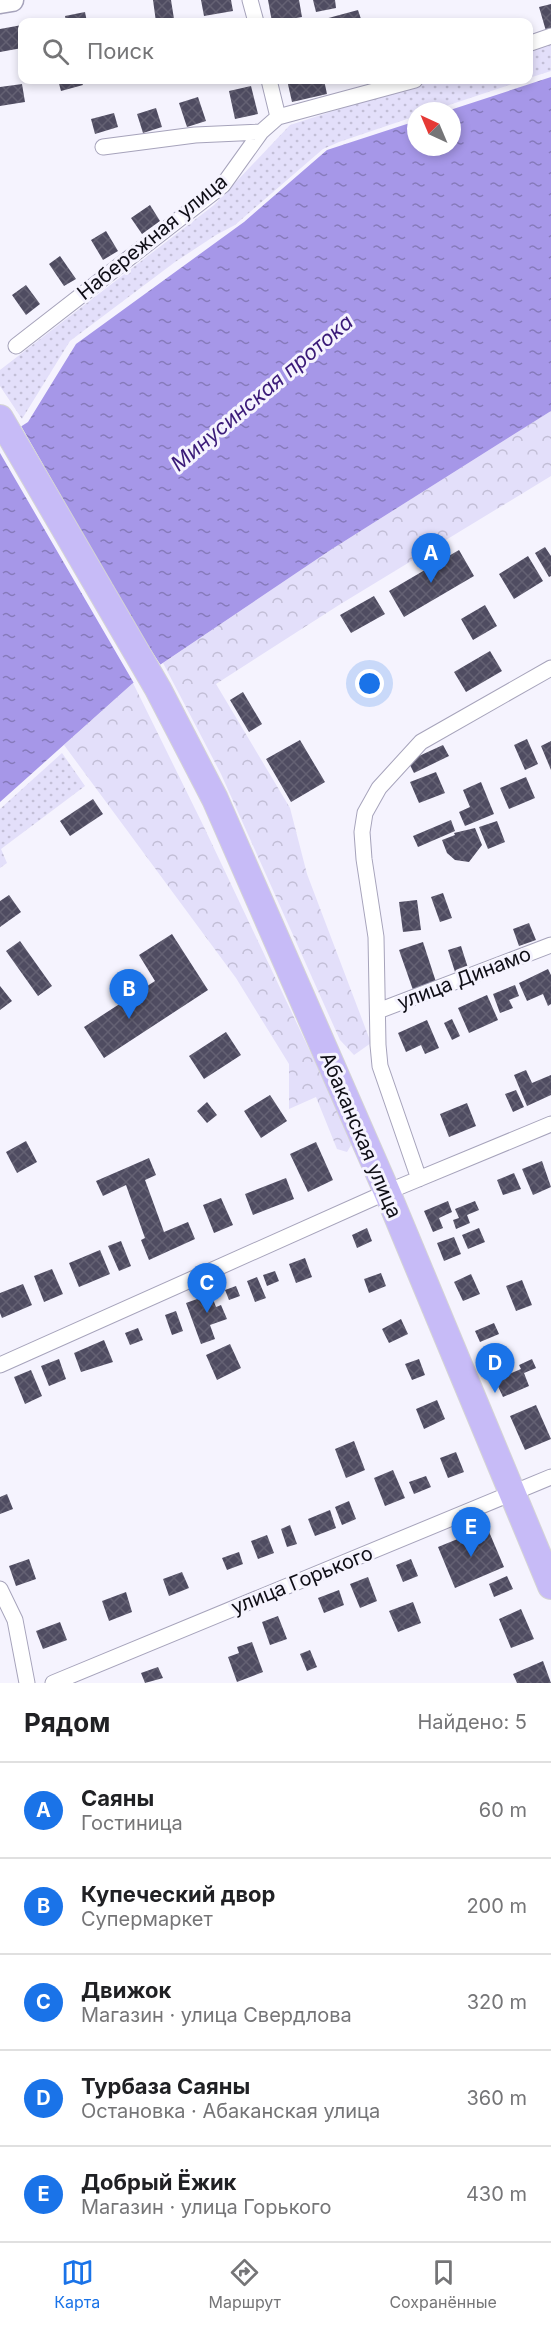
<!DOCTYPE html>
<html lang="ru">
<head>
<meta charset="utf-8">
<style>
  :root { --surface:#fff; --page:#f6f6f6; --text:#202124; --muted:#757577; --line:#e0e0e0; --accent:#1a73e8 }
  body { margin:0; font-family:Inter,sans-serif; background:var(--page); color:var(--text) }
  .compass { position:absolute; left:407px; top:102px; width:54px; height:54px; border-radius:50%; background:var(--surface); box-shadow:0 3px 9px #0003; rotate:316deg }
  .you { position:absolute; left:370px; top:684px; width:21px; height:21px; margin:-15px; border:4px solid #fff; border-radius:50%; background:#1a73e8; box-shadow:0 0 0 9px #1a73e833 }
  .badge { display:grid; place-items:center; width:39px; height:39px; border-radius:50%; background:var(--accent); color:#fff; font-size:20px; font-weight:700 }
  .pin { position:absolute; translate:-50% -50px; filter:drop-shadow(0 2px 3px #0008) }
  .pin::after { content:''; position:absolute; top:32px; width:21px; height:18px; background:inherit; clip-path:polygon(0 0,100% 0,50% 100%) }
  .list { margin:0; padding:0; list-style:none }
  h2 { display:flex; justify-content:space-between; align-items:center; height:78px; margin:0; padding:0 24px; font-size:26px }
  h2 small { font-size:20px; font-weight:400; color:var(--muted) }
  .list li { display:grid; grid-template-columns:39px 1fr auto; gap:18px; align-items:center; box-sizing:border-box; height:96px; padding:0 24px; border-top:2px solid var(--line) }
  .list b { display:block; font-size:22px; white-space:nowrap }
  .list p { margin:0; font-size:20px; white-space:nowrap; color:var(--muted) }
  .list em { font-size:20px; font-style:normal; color:var(--muted) }
  .icon { flex:none; width:33px; height:33px; fill:none; stroke:currentColor; stroke-width:2; stroke-linecap:round; stroke-linejoin:round }
  .map { position:relative; flex:none; width:551px; height:1683px; overflow:hidden }
  .search { position:absolute; background:var(--surface); box-shadow:0 3px 9px #0003; left:18px; right:18px; top:18px; height:66px; display:flex; align-items:center; gap:15px; box-sizing:border-box; padding:0 21px; border-radius:12px; color:var(--muted); font-size:22px }
  .sheet { height:558px; background:var(--surface) }
  nav { display:flex; justify-content:space-around; align-items:center; box-sizing:border-box; height:84px; border-top:2px solid var(--line); background:var(--surface); font-size:16px; color:var(--muted) }
  nav a { display:grid; justify-items:center; gap:3px }
  nav .on { color:var(--accent) }
  .map>svg:first-child { display:block }
</style>
</head>
<body>
<div class="map">
<svg width="551" height="1683" viewBox="0 0 551 1683">
  <defs>
    <pattern id="grass-dots" width="8" height="8" patternUnits="userSpaceOnUse" patternTransform="scale(1.5)"><rect width="8" height="8" fill="#e3dffa"/><path d="M2 2h.1M6 6h.1" fill="none" stroke="#c2bed6" stroke-width="1.8" stroke-linecap="round"/></pattern>
    <pattern id="forest-crowns" width="20" height="18" patternUnits="userSpaceOnUse" patternTransform="scale(1.5)"><rect width="20" height="18" fill="#e3dffa"/><path d="M2 6a3 3 0 1 1 6 0M12 15a3 3 0 1 1 6 0" fill="none" stroke="#c2bed6"/></pattern>
    <pattern id="water-ripples" width="26" height="14" patternUnits="userSpaceOnUse" patternTransform="scale(1.5)"><rect width="26" height="14" fill="#a697e8"/><path d="M2 4q2-2 4 0t4 0M15 11q2-2 4 0t4 0" fill="none" stroke="#867abb"/></pattern>
    <pattern id="building-cross-hatch" width="8" height="8" patternUnits="userSpaceOnUse" patternTransform="scale(1.5)"><rect width="8" height="8" fill="#4f4c61"/><path d="M0 0l8 8M0 8l8-8" fill="none" stroke="#646173"/></pattern>
  </defs>
  <rect width="100%" height="100%" fill="#f5f3fe"/>
  <path fill="url(#grass-dots)" d="M551,40V71L529,78L528,47Z
    M429,80H524L431,111H416V116L339,142L323,149L235,225L216,235L175,262L70,341L22,419L0,386V370L214,205L290,125Z
    M62,753L85,786L1,849L7,863L0,868V809Z"/>
  <path fill="url(#forest-crowns)" d="M551,411V476L339,605L216,684L290,808L307,874L371,1043L354,1055L340,1040L221,774L163,663L332,549Z
    M133,683L203,825L353,1142L347,1152L337,1149L316,1097L289,1109V1064L236,978L64,745Z"/>
  <path fill="url(#water-ripples)" d="M551,77V411L332,549L133,683L0,802V440L28,422L76,344L244,222L327,150L416,121V147H452V111H447Z"/>
  <path fill="#f5f3fe" d="M20,424L133,622L162,667L135,685L0,453V436Z"/>
  <path fill="url(#building-cross-hatch)" d="M153,0H171L174,19L156,22Z
    M201,0H231L233,11L204,16Z
    M268,0H299L302,17L272,22Z
    M313,0H335L336,8L316,12Z
    M551,4V30L546,31L539,7Z
    M358,10L362,22H322L321,20Z
    M85,12L87,22H66L65,16Z
    M22,25V48L0,52V29Z
    M58,80H81L83,85L61,91Z
    M287,80H324L327,94L292,102Z
    M22,84L25,102L0,106V87Z
    M251,86L258,114L235,119L229,91Z
    M198,97L206,121L187,127L179,103Z
    M156,108L162,127L143,133L137,114Z
    M114,113L118,127L95,134L91,119Z
    M150,205L160,221L142,234L131,218Z
    M106,231L118,251L103,260L91,240Z
    M60,256L76,279L64,286L49,264Z
    M26,285L40,304L26,315L12,295Z
    M545,547L551,556V576L549,577L535,553Z
    M459,550L474,576L404,617L389,591Z
    M528,556L543,581L514,599L499,574Z
    M374,596L385,614L351,633L340,615Z
    M485,605L497,626L473,640L461,619Z
    M490,651L502,671L466,692L454,672Z
    M243,692L262,724L249,732L230,700Z
    M527,739L538,764L525,770L514,745Z
    M300,740L325,782L291,802L266,759Z
    M551,741V770L541,746Z
    M443,745L449,756L414,773L408,761Z
    M436,772L445,793L419,803L410,782Z
    M526,777L535,798L509,809L500,788Z
    M481,782L494,814L465,826L459,812L470,807L463,790Z
    M93,799L103,814L70,836L60,821Z
    M451,820L455,831L418,847L413,836Z
    M497,821L505,842L488,849L479,827Z
    M475,828L482,845L469,862L455,860L447,853L442,840L455,835L454,833Z
    M443,893L452,918L440,922L431,897Z
    M9,895L21,912L0,927V901Z
    M417,900L421,930L403,932L399,902Z
    M529,923L536,940L519,946L513,929Z
    M172,934L208,990L104,1058L84,1027L155,981L139,955Z
    M20,941L52,986L38,996L6,951Z
    M423,942L436,982L413,990L399,950Z
    M461,946L468,968L455,972L448,950Z
    M548,969L551,975V1004L548,1006L543,994L527,1001L519,983Z
    M515,985L519,996L509,1000L513,1008L500,1013L493,994Z
    M0,986L12,1001L0,1010Z
    M487,995L498,1020L469,1033L458,1008Z
    M452,1019L460,1036L452,1040L444,1023Z
    M427,1020L439,1048L425,1054L421,1045L406,1052L398,1033Z
    M226,1032L241,1055L204,1079L189,1056Z
    M526,1070L532,1083L551,1075V1095L527,1106L514,1075Z
    M516,1090L524,1107L513,1112L505,1094Z
    M270,1095L287,1121L261,1138L244,1111Z
    M207,1102L217,1115L207,1123L197,1111Z
    M467,1103L476,1126L449,1137L440,1114Z
    M26,1141L37,1162L17,1173L6,1152Z
    M316,1142L333,1180L308,1192L290,1154Z
    M149,1158L156,1175L145,1180L164,1232L188,1222L195,1239L149,1260L141,1240L145,1238L126,1185L103,1196L96,1181Z
    M542,1161L551,1187L533,1195L522,1169Z
    M514,1173L521,1189L503,1195L497,1180Z
    M286,1178L294,1199L253,1215L245,1194Z
    M221,1198L233,1225L214,1233L203,1205Z
    M448,1201L452,1212L439,1218L443,1228L433,1232L424,1211Z
    M475,1201L479,1210L467,1215L470,1223L456,1229L453,1220L459,1218L455,1209Z
    M367,1228L372,1241L357,1248L352,1235Z
    M479,1228L485,1242L468,1249L462,1235Z
    M454,1237L461,1254L444,1261L437,1243Z
    M121,1241L131,1266L119,1271L108,1246Z
    M100,1250L110,1274L79,1287L69,1263Z
    M305,1258L312,1277L296,1283L289,1264Z
    M52,1269L63,1294L44,1302L34,1276Z
    M275,1271L279,1281L267,1286L263,1275Z
    M381,1273L386,1286L369,1293L364,1279Z
    M471,1274L480,1294L463,1301L454,1282Z
    M257,1277L266,1298L255,1302L247,1281Z
    M522,1280L532,1305L516,1311L506,1286Z
    M23,1284L32,1305L2,1318L0,1313V1293Z
    M236,1286L240,1296L229,1300L225,1290Z
    M211,1294L216,1307L221,1305L227,1319L210,1325L215,1339L201,1344L186,1303Z
    M176,1311L183,1331L172,1335L165,1315Z
    M401,1319L408,1334L389,1343L382,1329Z
    M494,1323L499,1334L480,1342L475,1331Z
    M138,1328L143,1340L130,1345L125,1333Z
    M104,1340L113,1362L81,1372L74,1353Z
    M230,1344L241,1368L217,1380L206,1355Z
    M59,1359L66,1379L49,1386L41,1366Z
    M419,1359L425,1375L412,1380L405,1364Z
    M532,1359L536,1368L524,1373L529,1386L503,1397L495,1380L521,1369L519,1365Z
    M31,1370L42,1396L25,1404L14,1377Z
    M437,1400L445,1419L424,1429L416,1409Z
    M536,1405L551,1439L525,1450L510,1416Z
    M354,1441L365,1470L346,1478L335,1449Z
    M456,1452L464,1472L448,1478L440,1458Z
    M393,1470L405,1498L385,1506L374,1478Z
    M426,1476L431,1487L414,1494L409,1482Z
    M7,1494L13,1509L0,1514V1497Z
    M349,1501L356,1519L342,1525L335,1507Z
    M330,1510L336,1528L315,1536L308,1519Z
    M290,1525L297,1544L287,1547L281,1529Z
    M487,1527L504,1567L455,1588L438,1547Z
    M267,1535L274,1553L258,1559L251,1541Z
    M239,1552L243,1564L227,1570L222,1558Z
    M29,1559L36,1579L16,1586L9,1566Z
    M411,1559L418,1576L403,1582L396,1565Z
    M182,1572L189,1588L169,1596L163,1579Z
    M507,1576L513,1589L494,1597L489,1584Z
    M368,1577L377,1601L360,1608L350,1584Z
    M339,1590L344,1605L324,1613L318,1598Z
    M126,1592L132,1612L109,1621L102,1601Z
    M413,1602L421,1623L398,1632L389,1611Z
    M521,1609L534,1639L511,1648L499,1619Z
    M278,1616L287,1639L270,1645L262,1622Z
    M60,1622L67,1640L43,1649L36,1631Z
    M252,1642L263,1672L237,1682L228,1657L239,1653L237,1647Z
    M310,1650L317,1667L307,1671L300,1654Z
    M543,1661L551,1683H517L513,1674Z
    M158,1667L163,1678L145,1683L141,1673Z"/>
  <g fill="none" stroke-linecap="round" stroke-linejoin="round">
    <defs>
      <path id="minor" d="M250,0L256,22
        M528,44L551,36
        M269,80L278,117
        M103,147L195,135L261,132
        M16,346L223,185L261,132L278,117L415,80
        M378,1011L551,945
        M419,1179L380,1066L378,1045L376,937L364,859L362,832L365,813L379,788L421,742L551,668
        M0,1365L387,1192L551,1124
        M0,1589L15,1620L27,1683
        M53,1683L551,1477"/>
      <path id="secondary" d="M0,2L12,0"/>
      <path id="primary" d="M0,418L158,689L215,799L387,1192L551,1586"/>
    </defs>
    <use href="#minor" stroke="#a6a3bb" stroke-width="17"/>
    <use href="#secondary" stroke="#a6a3bb" stroke-width="25"/>
    <use href="#primary" stroke="#d4d4d5" stroke-width="28"/>
    <use href="#minor" stroke="#fff" stroke-width="15"/>
    <use href="#secondary" stroke="#fff" stroke-width="22"/>
    <use href="#primary" stroke="#c7bbf7" stroke-width="26"/>
  </g>
  <g text-anchor="middle" stroke-width="6" stroke-linejoin="round" paint-order="stroke">
    <g font-size="20" fill="#0f0e16" stroke="#f5f3fe">
      <text transform="translate(152 237) rotate(-39)" y="7">Набережная улица</text>
      <text transform="translate(464 978) rotate(-21)" y="7">улица Динамо</text>
      <text transform="translate(361 1135) rotate(67)" y="7">Абаканская улица</text>
      <text transform="translate(302 1580) rotate(-22)" y="7">улица Горького</text>
    </g>
    <g font-size="21" font-style="italic" fill="#3a1a78" stroke="#f5f3fe">
      <text transform="translate(262 393) rotate(-40)" y="7">Минусинская протока</text>
    </g>
  </g>
</svg>
<svg class="compass" viewBox="-18 -18 36 36"><path d="M0-13l5 13h-10z" fill="#e53935"/><path d="M0 13l5-13h-10z" fill="#757577"/></svg>
<div class="you"></div>
<div class="pin badge" style="left:431px;top:583px">A</div>
<div class="pin badge" style="left:129px;top:1019px">B</div>
<div class="pin badge" style="left:207px;top:1313px">C</div>
<div class="pin badge" style="left:495px;top:1393px">D</div>
<div class="pin badge" style="left:471px;top:1557px">E</div>
<div class="search"><svg class="icon" aria-label="search" viewBox="0 0 24 24"><circle cx="10" cy="10" r="6"/><path d="M15 15l6 6"/></svg>Поиск</div>
</div>
<section class="sheet">
<h2>Рядом<small>Найдено: 5</small></h2>
<ul class="list">
<li><span class="badge">A</span><div><b>Саяны</b><p>Гостиница</p></div><em>60 m</em></li>
<li><span class="badge">B</span><div><b>Купеческий двор</b><p>Супермаркет</p></div><em>200 m</em></li>
<li><span class="badge">C</span><div><b>Движок</b><p>Магазин · улица Свердлова</p></div><em>320 m</em></li>
<li><span class="badge">D</span><div><b>Турбаза Саяны</b><p>Остановка · Абаканская улица</p></div><em>360 m</em></li>
<li><span class="badge">E</span><div><b>Добрый Ёжик</b><p>Магазин · улица Горького</p></div><em>430 m</em></li>
</ul>
</section>
<nav>
<a class="on"><svg class="icon" aria-label="map" viewBox="0 0 24 24"><path d="M3 6l6-2 6 2 6-2v14l-6 2-6-2-6 2zM9 4v14M15 6v14"/></svg>Карта</a>
<a><svg class="icon" aria-label="directions" viewBox="0 0 24 24"><path d="M12 3l9 9-9 9-9-9zM9 14v-3h6M13 9l2 2-2 2"/></svg>Маршрут</a>
<a><svg class="icon" aria-label="saved" viewBox="0 0 24 24"><path d="M7 4h10v16l-5-4-5 4z"/></svg>Сохранённые</a>
</nav>
</body>
</html>
